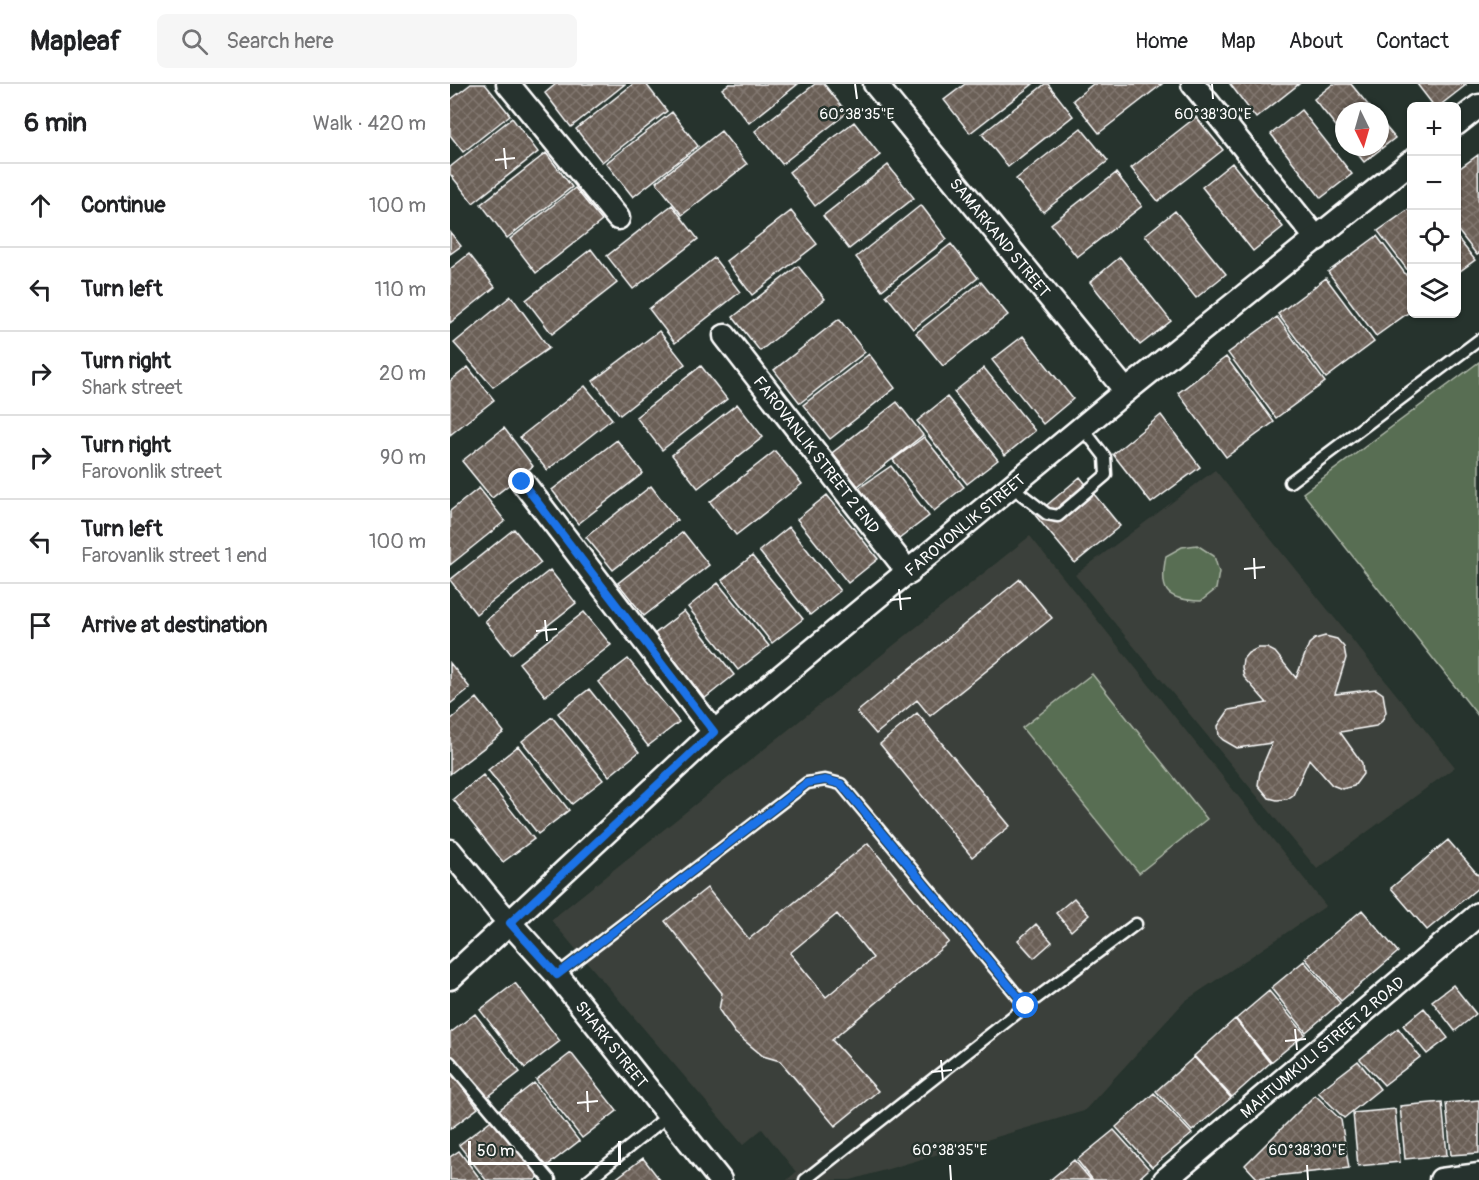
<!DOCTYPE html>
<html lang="en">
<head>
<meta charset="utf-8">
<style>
  :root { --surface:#fff; --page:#f6f6f6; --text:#202124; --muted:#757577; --line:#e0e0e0 }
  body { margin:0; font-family:Pangolin,sans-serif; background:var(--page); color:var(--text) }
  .controls { position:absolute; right:18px; top:18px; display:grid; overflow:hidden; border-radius:9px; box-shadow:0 2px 4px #0004 }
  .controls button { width:54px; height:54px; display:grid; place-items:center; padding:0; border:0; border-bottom:2px solid var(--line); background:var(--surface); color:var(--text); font:30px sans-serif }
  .compass { position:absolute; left:885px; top:18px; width:54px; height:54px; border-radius:50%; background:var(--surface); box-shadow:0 2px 4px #0004; rotate:175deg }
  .scale { position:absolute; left:18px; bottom:15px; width:153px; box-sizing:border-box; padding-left:6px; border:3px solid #fff; border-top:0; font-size:16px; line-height:21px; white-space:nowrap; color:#fff; -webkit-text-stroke:4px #26332d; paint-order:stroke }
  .stop { position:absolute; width:18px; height:18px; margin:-14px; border:4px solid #1a73e8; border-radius:50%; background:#fff }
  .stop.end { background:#1a73e8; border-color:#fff; box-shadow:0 2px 6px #0008 }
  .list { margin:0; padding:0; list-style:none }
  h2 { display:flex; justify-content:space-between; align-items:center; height:78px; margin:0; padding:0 24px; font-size:26px }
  h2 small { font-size:20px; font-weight:400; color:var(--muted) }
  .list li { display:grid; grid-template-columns:39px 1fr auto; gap:18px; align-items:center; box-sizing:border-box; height:84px; padding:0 24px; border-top:2px solid var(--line) }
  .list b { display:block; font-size:22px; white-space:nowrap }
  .list p { margin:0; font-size:20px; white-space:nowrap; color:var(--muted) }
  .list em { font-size:20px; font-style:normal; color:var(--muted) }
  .icon { flex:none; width:33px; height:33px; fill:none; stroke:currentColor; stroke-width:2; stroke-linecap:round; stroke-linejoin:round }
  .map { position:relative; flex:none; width:1029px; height:1096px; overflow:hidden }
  header { display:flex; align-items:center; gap:36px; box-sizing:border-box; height:84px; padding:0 30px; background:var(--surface); border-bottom:2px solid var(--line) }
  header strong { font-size:28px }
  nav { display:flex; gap:33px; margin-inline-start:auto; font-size:21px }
  .search { width:420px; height:54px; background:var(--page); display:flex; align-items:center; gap:15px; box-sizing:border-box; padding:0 21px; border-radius:9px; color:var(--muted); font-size:22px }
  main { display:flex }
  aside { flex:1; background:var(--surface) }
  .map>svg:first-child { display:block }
</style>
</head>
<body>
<header>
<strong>Mapleaf</strong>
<div class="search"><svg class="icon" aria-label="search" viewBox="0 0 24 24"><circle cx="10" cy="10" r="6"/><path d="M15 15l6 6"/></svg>Search here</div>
<nav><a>Home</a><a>Map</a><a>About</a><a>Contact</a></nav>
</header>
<main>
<aside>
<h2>6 min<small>Walk · 420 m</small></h2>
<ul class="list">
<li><svg class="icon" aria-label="ahead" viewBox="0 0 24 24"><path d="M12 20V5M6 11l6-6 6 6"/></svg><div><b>Continue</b></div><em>100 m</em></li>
<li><svg class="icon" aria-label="left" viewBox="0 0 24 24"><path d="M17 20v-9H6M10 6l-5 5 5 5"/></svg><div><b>Turn left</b></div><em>110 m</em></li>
<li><svg class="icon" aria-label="right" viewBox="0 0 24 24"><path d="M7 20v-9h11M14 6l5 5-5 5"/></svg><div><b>Turn right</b><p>Shark street</p></div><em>20 m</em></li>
<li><svg class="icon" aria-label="right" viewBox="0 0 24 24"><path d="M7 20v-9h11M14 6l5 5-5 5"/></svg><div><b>Turn right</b><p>Farovonlik street</p></div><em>90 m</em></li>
<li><svg class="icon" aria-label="left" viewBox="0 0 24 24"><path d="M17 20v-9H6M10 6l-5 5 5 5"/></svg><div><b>Turn left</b><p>Farovanlik street 1 end</p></div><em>100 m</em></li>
<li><svg class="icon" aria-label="arrive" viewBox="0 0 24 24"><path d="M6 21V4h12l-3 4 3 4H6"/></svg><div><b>Arrive at destination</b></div></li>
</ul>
</aside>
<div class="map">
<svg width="1029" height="1096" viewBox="0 0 1029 1096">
  <defs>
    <pattern id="building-cross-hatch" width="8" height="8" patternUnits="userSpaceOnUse" patternTransform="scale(1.5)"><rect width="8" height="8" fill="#6b5f57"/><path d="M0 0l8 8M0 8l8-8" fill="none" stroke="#817770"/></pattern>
  </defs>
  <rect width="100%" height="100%" fill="#26332d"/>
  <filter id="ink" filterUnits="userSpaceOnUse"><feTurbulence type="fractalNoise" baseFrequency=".0167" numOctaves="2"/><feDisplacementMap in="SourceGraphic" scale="12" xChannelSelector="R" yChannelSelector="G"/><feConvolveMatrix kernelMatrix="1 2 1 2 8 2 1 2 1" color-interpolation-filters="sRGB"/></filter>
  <g filter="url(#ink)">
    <path fill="#3b403a" d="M765,386L1005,683L867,785L625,491Z
      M580,452L876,822L735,917L634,1027L401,1096H337L346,1088L312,1045L293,1061L101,836Z"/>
    <path fill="#596e52" stroke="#acb6a8" stroke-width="1.5" d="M1029,278V633L853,409Z
      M747,461L764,472L769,488L766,505L751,517C715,516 709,507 716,472L732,463Z
      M642,590L757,735L689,789L572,644Z"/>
    <path fill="url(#building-cross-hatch)" stroke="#fff" stroke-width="1.5" fill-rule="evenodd" d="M21,0H35L60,31L13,68L0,51V16Z
      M106,0H175L121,43L95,9Z
      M183,0H196L217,27L152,78L126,45Z
      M279,0H348L299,39L272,5Z
      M365,0H374L397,29L332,80L305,47Z
      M515,0H583L520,49L494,16Z
      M595,0H598L623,32L558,83L532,50Z
      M643,0H712L649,49L623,16Z
      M780,0H849L806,34Z
      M883,0H901L923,27H894V52L864,15Z
      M967,0H1016V1L989,22H984Z
      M851,26L902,90L871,114L821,50Z
      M222,28L248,62L183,113L156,79Z
      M746,33L773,66L708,117L681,84Z
      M62,34L88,68L23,119L0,90V83Z
      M930,36L945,54L914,78L902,63H930Z
      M404,38L430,71L365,122L339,88Z
      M631,44L658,77L593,128L566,95Z
      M271,47L297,80L232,131L206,98Z
      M96,69L122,103L57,154L31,120Z
      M1028,71L1029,170L1027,171L1006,144V87Z
      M782,79L833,143L803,167L752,103Z
      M438,81L464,114L399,165L373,132Z
      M666,89L692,122L627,173L601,140Z
      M125,104L152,137L86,189L60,155Z
      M222,121L248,155L183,205L157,172Z
      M471,121L497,155L432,206L406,173Z
      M962,123V192L928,147Z
      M341,127L367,160L302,211L276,177Z
      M725,127L776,190L746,214L695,151Z
      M0,148L11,162L0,170Z
      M927,152L962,199V226L926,252L878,188Z
      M1006,152L1025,176L1006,190Z
      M501,160L528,194L463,245L436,211Z
      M141,165L167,199L102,250L76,216Z
      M19,170L45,203L0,239V185Z
      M670,173L721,237L690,261L640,198Z
      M264,174L290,208L225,259L199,225Z
      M348,182L375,215L310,267L283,233Z
      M876,194L924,258L876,294L828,230Z
      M531,198L558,231L493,282L466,249Z
      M61,212L99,264L43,303L4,259Z
      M827,233L875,298L826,334L778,269Z
      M389,235L415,268L350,319L324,286Z
      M209,247L235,280L170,331L143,297Z
      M573,252L623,315L593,340L542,276Z
      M419,270L445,304L380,355L353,321Z
      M776,273L824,338L776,373L728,309Z
      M251,282L277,315L212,366L186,333Z
      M18,283L44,316L0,351V297Z
      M534,284L585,347L555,371L504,308Z
      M135,302L162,335L97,386L70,353Z
      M497,313L548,376L517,400L467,337Z
      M447,318L473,351L408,402L382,369Z
      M287,320L313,353L248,404L222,371Z
      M711,331L750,383L701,419L663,370Z
      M54,344L83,382L42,414L12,377Z
      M474,353L514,403L484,427L443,376Z
      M167,356L193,389L128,440L102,406Z
      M325,367L352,400L286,451L260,418Z
      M441,382L479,432L449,455L409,404Z
      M630,393L670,442L625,479L585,431Z
      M201,402L227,436L163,486L136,453Z
      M29,404L55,437L0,481V427Z
      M377,411L428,475L398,499L347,435Z
      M339,443L390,507L360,531L309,467Z
      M64,445L91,479L26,530L0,496Z
      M233,448L259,481L194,532L168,499Z
      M302,472L353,535L322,559L272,496Z
      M100,486L126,519L61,570L35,537Z
      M570,495L602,534L480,632L467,616L426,650L407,628Z
      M268,499L319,562L288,586L238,523Z
      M234,527L284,591L254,615L203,551Z
      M134,528L161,561L95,612L69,579Z
      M875,552L887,555L894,563L896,574L885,610L926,605L933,610L936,628L932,637L926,642L890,648L912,679L913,690L904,702L892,705L882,701L859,675L843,711L837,715L827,716L819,714L808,701L810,688L822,659L787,664L773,656L769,652L768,642L779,626L817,619L794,593L792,583L793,575L798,569L808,564H817L825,568L846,594L859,560L865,555Z
      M178,575L229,638L198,662L148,598Z
      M0,579L20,604L0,620Z
      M139,605L189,668L159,692L108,629Z
      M27,614L54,648L0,690V636Z
      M467,629L560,742L522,773L430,660Z
      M102,633L153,696L122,720L72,657Z
      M68,662L119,726L88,750L38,686Z
      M33,691L84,755L53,778L3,715Z
      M998,756L1029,792V803L977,846L941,804Z
      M418,759L499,858L382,956L428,1007L385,1042L330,977L313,972L285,949L269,926L272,909L215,837L257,804L299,855ZM387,830L423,874L376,913L340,869Z
      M624,814L639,831L621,847L606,829Z
      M912,826L948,868L891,917L855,874Z
      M586,840L602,858L584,874L568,856Z
      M854,877L890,919L856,948L821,904Z
      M65,899L110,957L75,984L30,926Z
      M1003,901L1026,930L1005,947L982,917Z
      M819,907L855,950L821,978L786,935Z
      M974,924L998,954L977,970L953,941Z
      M25,930L70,988L35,1015L0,970V949Z
      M785,935L820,979L782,1013L744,972Z
      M948,944L970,973L934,1001L910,975Z
      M121,969L167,1027L132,1054L86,996Z
      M744,973L781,1014L742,1047L706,1007Z
      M908,977L930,1005L894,1034L868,1008Z
      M0,988L28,1024L0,1045Z
      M84,999L129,1057L94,1084L49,1026Z
      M704,1009L742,1050L702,1083L666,1043Z
      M865,1011L891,1036L899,1084L807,1094L795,1081Z
      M1029,1016V1069L1001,1071L996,1019Z
      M992,1018L997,1071L955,1075L950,1022Z
      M945,1025L950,1078L908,1082L903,1029Z
      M44,1034L90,1092L85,1096H36L9,1061Z
      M664,1046L699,1085L687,1096H643L627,1076Z
      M9,1067L31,1096H0V1073Z
      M193,1074L210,1096H164Z
      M624,1076L641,1096H600Z"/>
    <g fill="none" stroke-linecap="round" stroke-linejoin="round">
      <defs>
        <path id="lane" d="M840,398L1029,256
          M562,403L597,430L608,432L656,391L655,373L632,343
          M107,891L357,699L375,696L391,700L576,922L355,1096
          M576,922L686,840
          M0,978L100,1096
          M138,1096L219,1031"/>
        <g id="street">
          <path d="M58,0L168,134"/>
          <path id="s1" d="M425,0L676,307"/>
          <path d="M743,0L867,155"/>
          <path d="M1006,40L1029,22"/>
          <path id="s2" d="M275,252L459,489"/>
          <path d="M72,397L264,648"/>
          <path id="s3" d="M0,767L49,827L107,891L270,1096"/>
          <path id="s4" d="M0,894L264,648L676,307L962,77"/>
          <path id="s5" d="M715,1096L1029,830"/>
          <path d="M991,1096L1029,1091"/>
        </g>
      </defs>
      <use href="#lane" stroke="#fff" stroke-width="15"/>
      <use href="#street" stroke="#fff" stroke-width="27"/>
      <use href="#lane" stroke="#26332d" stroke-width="10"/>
      <use href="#street" stroke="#26332d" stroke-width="22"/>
    </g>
  </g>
  <g fill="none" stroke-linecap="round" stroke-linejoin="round" filter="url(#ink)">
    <path stroke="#1a73e8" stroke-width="8" d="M72,398L264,648L60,839L107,891L357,699L375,696L391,700L576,922"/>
  </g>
  <path fill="none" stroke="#fff" stroke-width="2" d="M405,0L407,15M762,0L763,15M54,64L56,85M45,76L65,74M804,474L805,495M794,485L815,483M449,505L451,526M440,516L461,514M95,536L97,557M86,547L107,545M845,945L847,966M835,957L856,955M491,976L493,997M481,988L502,986M137,1007L138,1028M127,1019L148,1017M500,1081L501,1096M857,1081L858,1096"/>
  <g text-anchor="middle" stroke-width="5" stroke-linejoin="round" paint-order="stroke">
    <g font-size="16" fill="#fff" stroke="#26332d">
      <text dy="6" stroke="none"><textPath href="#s1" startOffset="198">SAMARKAND STREET</textPath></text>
      <text dy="6" stroke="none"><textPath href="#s2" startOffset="150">FAROVANLIK STREET 2 END</textPath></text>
      <text dy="6" stroke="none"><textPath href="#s4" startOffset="686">FAROVONLIK STREET</textPath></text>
      <text dy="6" stroke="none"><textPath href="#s3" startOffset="252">SHARK STREET</textPath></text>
      <text dy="6" stroke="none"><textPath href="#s5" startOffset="206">MAHTUMKULI STREET 2 ROAD</textPath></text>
    </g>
  </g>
  <g font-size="15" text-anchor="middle" fill="#fff" stroke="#26332d" stroke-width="5" stroke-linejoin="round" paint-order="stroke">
    <text x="407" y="35">60°38'35"E</text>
    <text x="763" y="35">60°38'30"E</text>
    <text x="500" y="1071">60°38'35"E</text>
    <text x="857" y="1071">60°38'30"E</text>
  </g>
</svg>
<div class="controls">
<button>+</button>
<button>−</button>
<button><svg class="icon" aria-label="locate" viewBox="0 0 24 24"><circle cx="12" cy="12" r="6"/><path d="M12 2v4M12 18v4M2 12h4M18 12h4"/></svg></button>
<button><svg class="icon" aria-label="layers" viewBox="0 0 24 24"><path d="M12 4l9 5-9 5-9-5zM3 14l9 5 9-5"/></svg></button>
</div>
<svg class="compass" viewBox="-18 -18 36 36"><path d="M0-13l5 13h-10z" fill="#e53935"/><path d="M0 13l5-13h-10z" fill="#757577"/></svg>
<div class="scale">50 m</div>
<div class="stop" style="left:576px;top:922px"></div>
<div class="stop end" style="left:72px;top:398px"></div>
</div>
</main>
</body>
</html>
